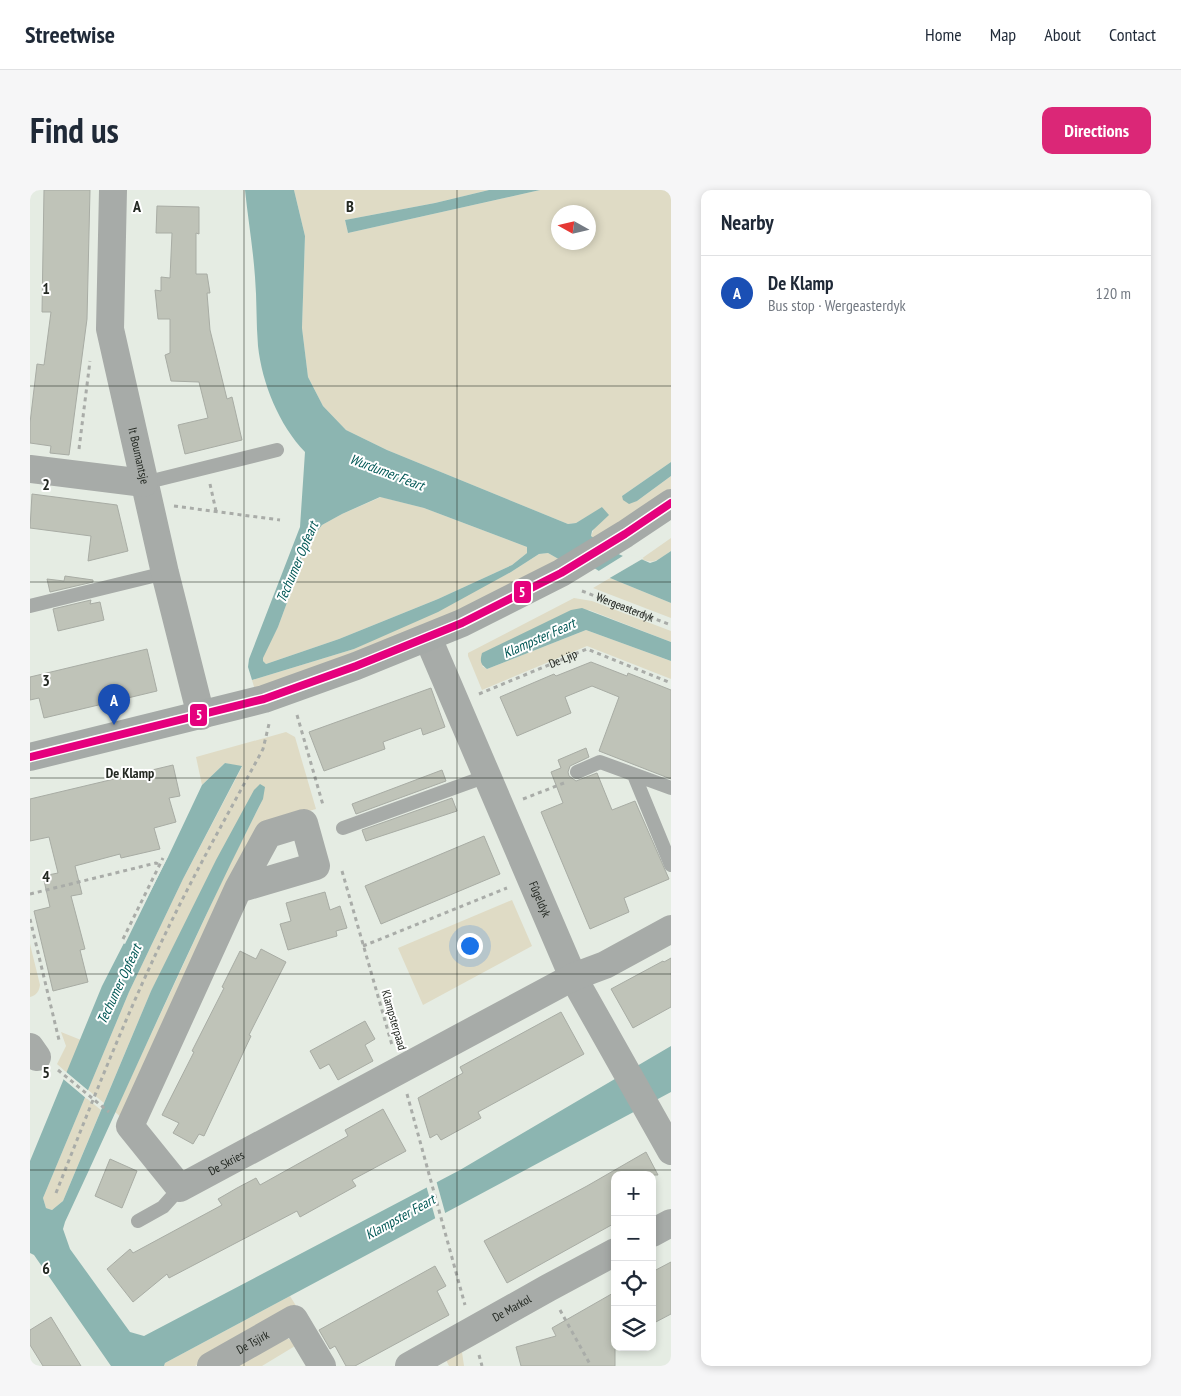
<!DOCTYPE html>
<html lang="en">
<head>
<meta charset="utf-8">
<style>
  :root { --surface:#fff; --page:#f6f6f7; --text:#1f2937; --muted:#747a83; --line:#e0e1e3; --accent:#db2777 }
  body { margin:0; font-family:"PT Sans Narrow",sans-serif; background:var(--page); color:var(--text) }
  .controls { position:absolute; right:15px; bottom:15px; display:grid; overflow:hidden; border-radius:10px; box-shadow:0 2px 8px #0003 }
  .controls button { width:45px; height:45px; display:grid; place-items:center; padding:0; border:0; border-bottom:1px solid var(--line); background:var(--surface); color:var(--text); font:25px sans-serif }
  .compass { position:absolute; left:521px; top:15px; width:45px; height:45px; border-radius:50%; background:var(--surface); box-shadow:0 2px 8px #0003; rotate:278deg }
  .you { position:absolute; left:439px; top:755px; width:18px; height:18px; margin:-12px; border:4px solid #fff; border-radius:50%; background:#1a73e8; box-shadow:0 0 0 8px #1a73e833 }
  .badge { display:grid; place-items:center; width:32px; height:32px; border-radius:50%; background:var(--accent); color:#fff; font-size:16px; font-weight:700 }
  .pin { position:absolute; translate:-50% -41px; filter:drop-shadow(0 1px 2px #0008) }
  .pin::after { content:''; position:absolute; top:26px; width:18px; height:15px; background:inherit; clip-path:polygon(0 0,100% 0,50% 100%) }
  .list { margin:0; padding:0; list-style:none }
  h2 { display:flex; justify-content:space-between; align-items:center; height:65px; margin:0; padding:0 20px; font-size:21px }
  h2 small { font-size:16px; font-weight:400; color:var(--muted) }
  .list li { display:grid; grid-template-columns:32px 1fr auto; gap:15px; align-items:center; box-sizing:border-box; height:75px; padding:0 20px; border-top:1px solid var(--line) }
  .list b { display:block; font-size:19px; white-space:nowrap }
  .list p { margin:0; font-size:16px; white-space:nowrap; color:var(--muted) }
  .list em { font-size:16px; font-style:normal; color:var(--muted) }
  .icon { flex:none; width:28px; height:28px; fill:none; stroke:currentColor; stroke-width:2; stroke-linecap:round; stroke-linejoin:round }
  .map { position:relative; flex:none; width:641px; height:1176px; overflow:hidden; border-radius:10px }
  header { display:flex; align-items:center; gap:30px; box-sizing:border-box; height:70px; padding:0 25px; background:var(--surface); border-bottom:1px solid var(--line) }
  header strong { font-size:24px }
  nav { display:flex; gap:28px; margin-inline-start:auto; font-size:18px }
  .intro { display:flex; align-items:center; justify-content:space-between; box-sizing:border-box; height:120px; padding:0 30px }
  h1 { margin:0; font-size:35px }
  .button { padding:12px 22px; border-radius:10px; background:var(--accent); color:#fff; font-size:18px; font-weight:700 }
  main { display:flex; gap:30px; padding:0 30px }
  aside { flex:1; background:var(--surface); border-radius:10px; box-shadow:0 2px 8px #0003 }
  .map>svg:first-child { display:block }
</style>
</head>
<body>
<header>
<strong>Streetwise</strong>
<nav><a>Home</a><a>Map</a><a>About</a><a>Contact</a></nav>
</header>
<div class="intro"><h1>Find us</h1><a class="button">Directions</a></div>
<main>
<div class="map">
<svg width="641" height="1176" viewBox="0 0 641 1176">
  <rect width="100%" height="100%" fill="#e5ece3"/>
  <path fill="#dfdbc5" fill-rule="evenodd" d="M264,0H459L405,13L315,30L318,43L510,0H641V272L592,306L607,311L641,286V300L567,351L561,346L573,317L546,333L538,334L357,260L316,240L293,216L278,187L272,138L275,46ZM528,22H558V52H528Z
    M351,307L394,318L497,357V363L482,375L408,409L309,449L236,474L233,471L232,468L248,437L265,391L271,368L279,352L292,335L312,324Z
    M641,348V361C629,369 625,375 611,369Z
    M518,363L532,371L426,424L225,500L222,490L324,459L481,382L509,364Z
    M580,388L641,413V428L563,398Z
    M544,408L562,411L641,441V452L559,420L452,476L457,479L556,440L641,471V489L557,456L452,500L438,466V463Z
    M256,542L265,547L286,619L241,632L92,928L85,922L198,678L233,609L121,801L74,913L58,900L99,802L153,689L212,577L195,573L172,595L166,567Z
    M482,710L502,756L393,815L368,758Z
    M0,754L10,795C9,801 7,805 0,807Z
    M31,842L51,850L37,883L27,874L36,856Z
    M55,907L71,920L33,1011L22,1020L16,1018L13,1008Z
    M260,1106L268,1119L165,1176H134L135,1173Z
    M254,1148L259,1149L265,1156L232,1176H196Z
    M432,1162L434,1176H419L416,1170Z"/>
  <path fill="#8cb5b1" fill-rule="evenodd" d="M215,0H264L275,46L272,138L278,187L293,216L316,240L357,260L538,334L546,333L572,317L579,325L562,341L561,346L584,362L593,366L611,369L620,373L626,371L641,361V413L580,388L561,376L532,371L518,363L509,364L481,382L408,422L324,459L222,490L218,477L219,469L270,337L275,262C249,235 232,193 228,156C226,133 227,110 225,87C223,58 218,29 215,0ZM350,307L394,318L497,357V363L482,375L408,409L309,449L236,474L233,471V468L248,437L265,391L271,368L279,352L292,335L312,324Z
    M459,0H510L318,43L315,30L405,13Z
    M641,272V286L607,311L599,314L593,310L592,306Z
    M552,418L641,452V471L556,440L457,479C450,474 450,471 452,463L541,420Z
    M195,573L212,576L153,689L99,802L13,1008L16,1018L22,1020L33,1011L121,801L186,670L224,600L230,594L235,597L233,609C162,748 101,891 35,1032L33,1039L40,1059L100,1142L114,1146L430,980L641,856V902L135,1173L134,1176H81L4,1065L0,1063V971L72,796L138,667L172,595Z"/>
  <path fill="#e5ece3" d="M596,364L614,368L578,389L567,382Z
    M135,665L138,666L95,754L91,752L94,751Z
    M35,881L60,902L57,909L32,888Z
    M406,990L416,1026L406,1031L396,995Z"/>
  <path fill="#bfc3b8" stroke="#a8aca4" d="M14,0H60L57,129L39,265L20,263L21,256L0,253V233L7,174L14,175L21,122H12Z
    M127,16L169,17V44L166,43V84H177L180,103H177L180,140L197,209L202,207L212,250L155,264L148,235L178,228L169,192L141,191L135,165L140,163V129H128L125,100L131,101V87L140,88L142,43H126Z
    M2,304L87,315L98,361L58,371L61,346L0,338Z
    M35,386L63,390V392L20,402L17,389L34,391Z
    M61,410L60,414L70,412L74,430L28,441L23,419Z
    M117,459L127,501L14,528L9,508L0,510V487Z
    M561,472L597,486L598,483L641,500V589L569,561L589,507L562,496L535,507L541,523L487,546L470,507L524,484L526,486Z
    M401,498L415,537L393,545L391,538L353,552L355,559L294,581L279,542Z
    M556,558L559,567L540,576L538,582L539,586L546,591L567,583L582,620L605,611L639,689L594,708L599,722L560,739L511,622L533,613L521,582L531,578L528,570Z
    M143,575L150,606L139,608L146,632L124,638L130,659L91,668L90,664L45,676L52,704L41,706L55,759L50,760L58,792L23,801L4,721L20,717L13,686L28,683L19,647L0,651V609Z
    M412,580L416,591L326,624L322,614Z
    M422,608L427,621L336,651L332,640Z
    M454,646L470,684L351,734L335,696Z
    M295,702L300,720L310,716L317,738L306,741L307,746L258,760L250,734L261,731L256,713Z
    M231,759L256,772L219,845L221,846L174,946L169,944L163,954L143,943L149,933L132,925L164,862L162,861L194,798L192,797L210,761L226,769Z
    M641,768V817L603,838L581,799L633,771L634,772Z
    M531,822L554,864L448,922L451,928L411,950L407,944L400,948L388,908L433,883L430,877Z
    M335,831L345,849L335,855L343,871L308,890L299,874L290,879L280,861Z
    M353,919L376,961L322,990L326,996L270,1027L267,1021L139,1088L137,1084L103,1112L77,1079L100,1059L103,1063L192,1015L188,1009L207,998L226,988L230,995L318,946L315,940Z
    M616,962L628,985H585V1033L477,1093L454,1051L557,996Z
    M80,969L107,981L92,1018L65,1006Z
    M641,1072V1124L622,1134V1082Z
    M405,1076L416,1096L407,1101L419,1125L325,1176H316L305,1156L300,1159L289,1140Z
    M585,1102V1176H491L486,1157L526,1146L522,1138Z
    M21,1127L51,1176H13L0,1155V1140Z"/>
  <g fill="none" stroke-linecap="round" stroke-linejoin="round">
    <g stroke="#a9aca8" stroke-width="3" stroke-dasharray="4 4" stroke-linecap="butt">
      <path d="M49,259L60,171"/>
      <path d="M180,294L186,321"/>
      <path d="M144,316L250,330"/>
      <path id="s1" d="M552,401L641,435"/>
      <path id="s2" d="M449,504L557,459L641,493"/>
      <path d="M267,525L293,615"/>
      <path d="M493,609L534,593"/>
      <path d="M312,681L362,855"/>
      <path d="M0,704L126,673L130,675"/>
      <path d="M0,729L29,850L27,852"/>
      <path d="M93,749L133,668"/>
      <path d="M333,756L477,698"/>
      <path d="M28,880L79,922"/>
      <path d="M377,904L435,1115"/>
      <path d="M26,1003C64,907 101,812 147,720C174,666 204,613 233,559L239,534"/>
      <path d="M530,1120L561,1176"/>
      <path d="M449,1165L452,1176"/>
    </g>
    <path stroke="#a7aba8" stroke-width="14" d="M114,293L247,260
      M0,416L135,383
      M547,582L570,572L641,598
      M604,585L641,675
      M313,638L457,586
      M108,1031L133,1017L150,998"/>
    <g stroke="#a7aba8" stroke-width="28">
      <path id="s3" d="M83,0L80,139L135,383L171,526"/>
      <path d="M0,279L114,293"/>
      <path id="s4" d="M398,448L543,787L641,961"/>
      <path id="s5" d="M208,699L238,644L274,633L286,676L208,699L100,936L150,998L543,787L575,775L641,739"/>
      <path d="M0,857L7,867"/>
      <path d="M622,1043L641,1033"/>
      <path id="s6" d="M181,1176L264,1129L292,1176"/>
      <path id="s7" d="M379,1176L518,1098L585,1062"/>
    </g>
    <path stroke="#a5aaa7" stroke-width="28" d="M0,567L234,509L326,476L432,433L531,383L595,344L641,313"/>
    <defs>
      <path id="bus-1" d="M0,567L234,509L326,476L432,433L531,383L595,344L641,313"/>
    </defs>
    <use href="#bus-1" stroke="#fff" stroke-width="11"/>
    <use href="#bus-1" stroke="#e5007d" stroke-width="8"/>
  </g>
  <path fill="none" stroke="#232822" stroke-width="1" stroke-opacity="0.55" d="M214,0V1176M427,0V1176M0,196H641M0,392H641M0,588H641M0,784H641M0,980H641"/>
  <g text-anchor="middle" stroke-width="4" stroke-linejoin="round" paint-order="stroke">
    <g font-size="12" fill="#232822" stroke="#fff">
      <text dy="4" stroke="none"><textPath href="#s3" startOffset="269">It Boumantsje</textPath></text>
      <text dy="4" stroke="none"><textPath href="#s1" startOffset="46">Wergeasterdyk</textPath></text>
      <text dy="4" stroke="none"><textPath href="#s2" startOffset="91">De Ljip</textPath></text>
      <text dy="4" stroke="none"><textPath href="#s4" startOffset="284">Fûgeldyk</textPath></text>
      <text transform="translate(364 830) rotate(74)" y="4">Klampsterpaad</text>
      <text dy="4" stroke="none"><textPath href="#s5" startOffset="619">De Skries</textPath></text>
      <text dy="4" stroke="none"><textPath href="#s7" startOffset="118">De Markol</textPath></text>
      <text dy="4" stroke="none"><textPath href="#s6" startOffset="48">De Tsjirk</textPath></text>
    </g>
    <g font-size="14" font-style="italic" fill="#005755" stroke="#fff">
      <text transform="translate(357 282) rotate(21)" y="5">Wurdumer Feart</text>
      <text transform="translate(267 372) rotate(-67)" y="5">Techumer Opfeart</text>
      <text transform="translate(509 448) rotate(-24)" y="5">Klampster Feart</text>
      <text transform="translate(89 794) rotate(-65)" y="5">Techumer Opfeart</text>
      <text transform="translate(370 1027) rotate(-29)" y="5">Klampster Feart</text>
    </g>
    <g font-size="14" font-weight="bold" fill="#232822" stroke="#fff">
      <text x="100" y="588">De Klamp</text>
    </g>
  </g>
  <g font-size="16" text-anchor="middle" font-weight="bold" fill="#232822" stroke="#fff" stroke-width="4" stroke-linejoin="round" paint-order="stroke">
    <text x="107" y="22">A</text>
    <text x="320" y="22">B</text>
    <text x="16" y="104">1</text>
    <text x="16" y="300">2</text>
    <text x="16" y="496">3</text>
    <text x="16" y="692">4</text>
    <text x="16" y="888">5</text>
    <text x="16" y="1084">6</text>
  </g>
  <g stroke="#fff" stroke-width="2">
    <rect x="483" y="390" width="19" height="24" rx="5" fill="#e5007d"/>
    <rect x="159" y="513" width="19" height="24" rx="5" fill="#e5007d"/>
  </g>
  <g font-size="14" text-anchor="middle" font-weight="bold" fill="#fff">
    <text x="492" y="407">5</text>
    <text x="169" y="530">5</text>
  </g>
</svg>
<div class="controls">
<button>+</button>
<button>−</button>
<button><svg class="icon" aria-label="locate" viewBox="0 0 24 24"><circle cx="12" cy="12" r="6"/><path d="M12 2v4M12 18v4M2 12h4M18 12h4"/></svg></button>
<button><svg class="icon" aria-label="layers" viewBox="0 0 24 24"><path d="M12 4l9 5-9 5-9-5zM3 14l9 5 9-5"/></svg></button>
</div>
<svg class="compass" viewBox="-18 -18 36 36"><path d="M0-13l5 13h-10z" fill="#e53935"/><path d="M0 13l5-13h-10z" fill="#747a83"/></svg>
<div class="you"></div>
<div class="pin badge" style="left:84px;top:535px;background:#1a4fb4">A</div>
</div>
<aside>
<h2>Nearby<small></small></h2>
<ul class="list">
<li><span class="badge" style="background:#1a4fb4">A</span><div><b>De Klamp</b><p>Bus stop · Wergeasterdyk</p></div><em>120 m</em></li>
</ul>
</aside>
</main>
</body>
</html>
